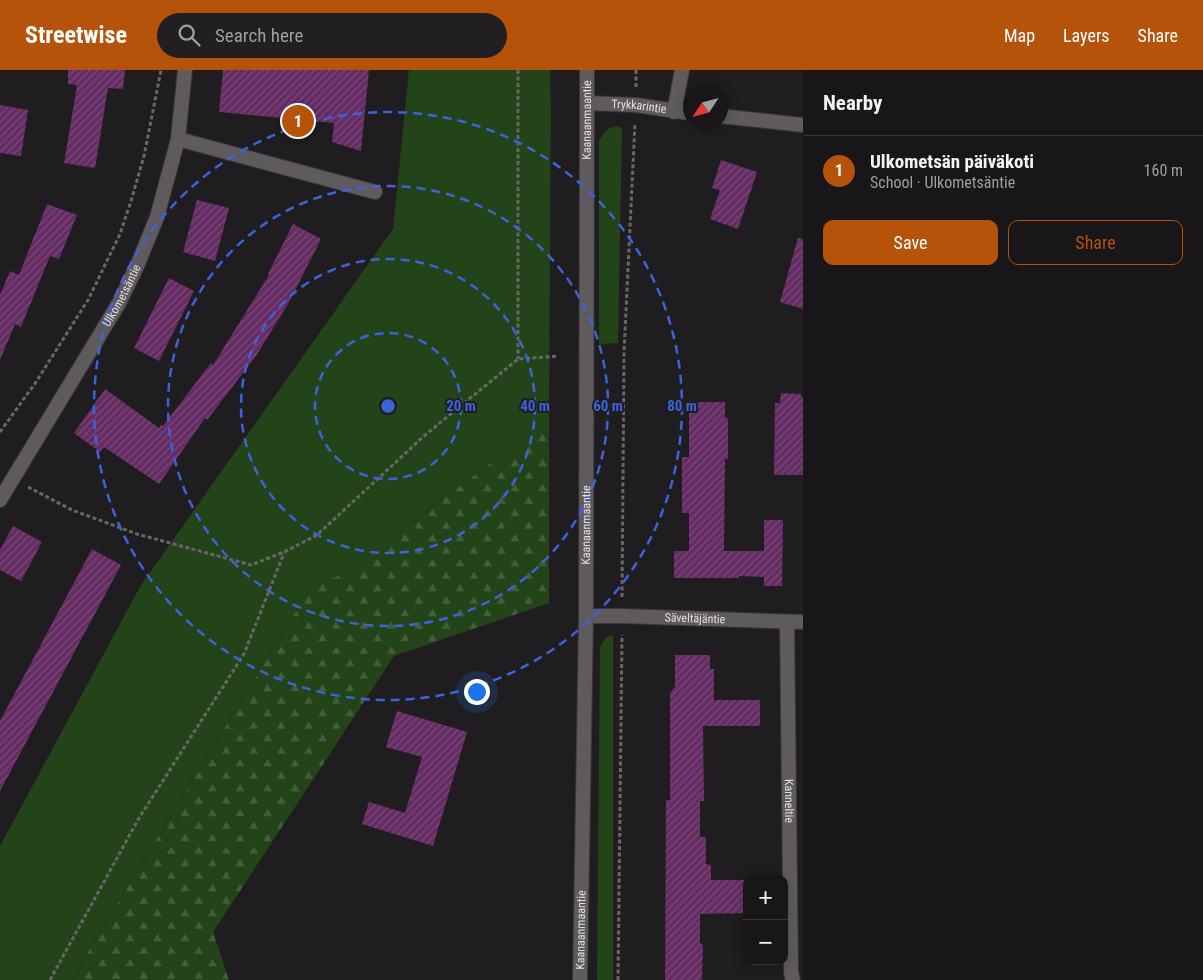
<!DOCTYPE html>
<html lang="en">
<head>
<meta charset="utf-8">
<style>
  :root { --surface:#181618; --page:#211f21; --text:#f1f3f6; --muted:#9f9fa2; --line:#363537; --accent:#b45309 }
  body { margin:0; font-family:"Roboto Condensed",sans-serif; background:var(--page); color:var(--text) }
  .controls { position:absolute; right:15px; bottom:15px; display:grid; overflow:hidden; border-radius:10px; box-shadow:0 2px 12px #0003 }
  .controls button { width:45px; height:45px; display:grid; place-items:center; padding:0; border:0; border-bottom:1px solid var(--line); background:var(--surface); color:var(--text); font:25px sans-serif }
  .compass { position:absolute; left:683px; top:15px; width:45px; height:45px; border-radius:50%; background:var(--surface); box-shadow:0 2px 12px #0003; rotate:234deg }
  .you { position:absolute; left:476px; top:621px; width:18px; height:18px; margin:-12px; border:4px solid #fff; border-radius:50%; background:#1a73e8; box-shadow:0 0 0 8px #1a73e833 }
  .badge { display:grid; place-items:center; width:32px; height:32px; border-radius:50%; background:var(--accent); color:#fff; font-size:16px; font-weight:700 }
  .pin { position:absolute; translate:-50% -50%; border:2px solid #fff; box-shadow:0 1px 5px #0006 }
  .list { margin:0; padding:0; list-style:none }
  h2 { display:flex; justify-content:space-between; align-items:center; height:65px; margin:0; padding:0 20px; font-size:21px }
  h2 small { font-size:16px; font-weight:400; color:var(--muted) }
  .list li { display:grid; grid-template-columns:32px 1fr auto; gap:15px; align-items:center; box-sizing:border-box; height:70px; padding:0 20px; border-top:1px solid var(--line) }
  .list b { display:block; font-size:19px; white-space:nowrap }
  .list p { margin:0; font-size:16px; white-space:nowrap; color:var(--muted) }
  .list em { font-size:16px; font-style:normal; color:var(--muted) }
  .actions { display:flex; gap:10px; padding:15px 20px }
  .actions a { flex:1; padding:11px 0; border:1px solid var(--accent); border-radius:10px; text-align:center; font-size:18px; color:var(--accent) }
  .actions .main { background:var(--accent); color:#fff }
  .icon { flex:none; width:28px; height:28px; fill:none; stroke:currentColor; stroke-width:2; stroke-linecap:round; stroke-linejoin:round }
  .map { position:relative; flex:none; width:803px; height:910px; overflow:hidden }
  header { display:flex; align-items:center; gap:30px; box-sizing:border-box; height:70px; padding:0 25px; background:var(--accent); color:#fff }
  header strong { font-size:24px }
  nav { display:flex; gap:28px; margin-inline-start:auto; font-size:18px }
  .search { width:350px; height:45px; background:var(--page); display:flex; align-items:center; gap:12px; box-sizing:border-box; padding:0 18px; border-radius:28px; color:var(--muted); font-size:19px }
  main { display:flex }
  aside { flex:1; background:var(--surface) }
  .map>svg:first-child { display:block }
</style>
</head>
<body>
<header>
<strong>Streetwise</strong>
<div class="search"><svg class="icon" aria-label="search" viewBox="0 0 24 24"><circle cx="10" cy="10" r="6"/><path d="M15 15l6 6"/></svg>Search here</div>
<nav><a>Map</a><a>Layers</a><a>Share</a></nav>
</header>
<main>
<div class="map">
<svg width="803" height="910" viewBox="0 0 803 910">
  <defs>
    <pattern id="forest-firs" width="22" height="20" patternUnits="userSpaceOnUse" patternTransform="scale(1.25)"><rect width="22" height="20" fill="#234319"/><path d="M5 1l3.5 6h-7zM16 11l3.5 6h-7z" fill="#435e3a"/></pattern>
    <pattern id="building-hatch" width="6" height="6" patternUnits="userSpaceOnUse" patternTransform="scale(1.25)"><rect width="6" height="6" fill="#652b63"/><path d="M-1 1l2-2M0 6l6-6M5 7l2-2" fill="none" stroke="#7b4979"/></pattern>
  </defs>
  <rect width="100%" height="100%" fill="#201d20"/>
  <path fill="#234319" d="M409,0H550L551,36L549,349L345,503L310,518L86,885L73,910H0V776L141,515L393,159Z
    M618,56L622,59L618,273L599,274V71C604,62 608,57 618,56Z
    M613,565V910H597L600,577L606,567Z"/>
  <path fill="url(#forest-firs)" d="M549,349V533L394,586L213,862L229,910H73L86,885L310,518L345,503Z"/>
  <path fill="url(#building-hatch)" d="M68,0H125L123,19L108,18L95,98L64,93L77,15L68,14Z
    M223,0H369L361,81L332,72L334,53L219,42Z
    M0,35L28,40L21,86L0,83Z
    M721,90L757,102L738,159L710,149L720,120L712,118Z
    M197,130L229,138L215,191L183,182Z
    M47,134L77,145L59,189L50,186L21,257L15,254L0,290V225L10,201L19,205Z
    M293,154L321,169L288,234L256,286L207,350L205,348L159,414L104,377L100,382L74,363L105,319L159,358L161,355L163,356L211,293L213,295L269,205L268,204Z
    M798,168L803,169V239L780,232Z
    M169,208L194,221L159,291L134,278Z
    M781,323L801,324V327H803V405H774L775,333H780Z
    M689,332H725V348H728V389H725L724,481H764V450H783L782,516H764V507L739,506V508H674V481H689V443H682V387H689Z
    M13,456L42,472L21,511L0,500V480Z
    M92,479L121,495L0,721V651Z
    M675,585H710V599H714V630H760V656H703L704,731H700V767H706V794L711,795V810H747V843L700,844V873L703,875L702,910H665L666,730H670V623L675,617Z
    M397,641L467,662L433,776L362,754L369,732L405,743L422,687L386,677Z"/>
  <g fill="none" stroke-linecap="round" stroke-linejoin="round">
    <defs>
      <path id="service" d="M178,69L375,122"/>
      <g id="minor">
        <path id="s1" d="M587,33L636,35L690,43"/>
        <path d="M674,42L682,0"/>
        <path d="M720,46L803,55"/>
        <path id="s2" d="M0,430L119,233L137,196L157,147L178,69L185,0"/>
        <path id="s3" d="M586,546H622L803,552"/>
        <path id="s4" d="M787,552L791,902L793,910"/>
      </g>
      <g id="tertiary">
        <path id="s5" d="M580,910L586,546L587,0"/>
      </g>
    </defs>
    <use href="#service" stroke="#3a373a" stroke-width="16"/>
    <use href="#minor" stroke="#3a373a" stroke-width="16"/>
    <use href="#tertiary" stroke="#3a373a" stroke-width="16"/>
    <path stroke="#696669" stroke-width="3" stroke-dasharray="4 2.5" stroke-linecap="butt" d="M518,0V289
      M636,0V17
      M0,362L36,312L88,230L120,164L131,131L144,86L161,0
      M28,417L72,440L137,464L251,495L284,482L317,465L424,366L518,289L558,286
      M622,527L624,283L635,53
      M50,910L139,748L244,584L284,483
      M618,910L622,565"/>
    <use href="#service" stroke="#5e5a5d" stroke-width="14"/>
    <use href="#minor" stroke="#5e5a5d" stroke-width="14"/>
    <use href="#tertiary" stroke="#5e5a5d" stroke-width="14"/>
  </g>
  <g fill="none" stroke="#3b64da" stroke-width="2.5" stroke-dasharray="9 6">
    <circle cx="388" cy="336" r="73"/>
    <circle cx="388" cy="336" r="147"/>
    <circle cx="388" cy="336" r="220"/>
    <circle cx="388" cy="336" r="294"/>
  </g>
  <g text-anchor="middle" stroke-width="4" stroke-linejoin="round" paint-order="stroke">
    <g font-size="12" fill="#e2dfe2" stroke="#201d20">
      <text dy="4" stroke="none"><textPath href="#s1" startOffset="52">Trykkarintie</textPath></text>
      <text dy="4" stroke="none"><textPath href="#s5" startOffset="860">Kaanaanmaantie</textPath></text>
      <text dy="4" stroke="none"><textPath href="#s2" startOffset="238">Ulkometsäntie</textPath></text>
      <text dy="4" stroke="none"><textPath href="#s5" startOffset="455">Kaanaanmaantie</textPath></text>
      <text dy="4" stroke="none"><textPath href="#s3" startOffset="109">Säveltäjäntie</textPath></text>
      <text dy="4" stroke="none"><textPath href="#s4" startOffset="179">Kanneltie</textPath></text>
      <text dy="4" stroke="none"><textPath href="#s5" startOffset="50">Kaanaanmaantie</textPath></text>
    </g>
  </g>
  <circle cx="388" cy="336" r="8" fill="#3b64da" stroke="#201d20" stroke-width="2.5"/>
  <g font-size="15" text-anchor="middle" font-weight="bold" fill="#3b64da" stroke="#201d20" stroke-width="4" stroke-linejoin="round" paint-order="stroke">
    <text x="461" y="341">20 m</text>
    <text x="535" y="341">40 m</text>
    <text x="608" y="341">60 m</text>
    <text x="682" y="341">80 m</text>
  </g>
</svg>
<div class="controls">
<button>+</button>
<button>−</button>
</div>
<svg class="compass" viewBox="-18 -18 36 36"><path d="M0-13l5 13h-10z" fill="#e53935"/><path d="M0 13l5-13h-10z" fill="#9f9fa2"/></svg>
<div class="you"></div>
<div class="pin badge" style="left:298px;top:51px">1</div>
</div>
<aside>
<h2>Nearby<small></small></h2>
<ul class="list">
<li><span class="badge">1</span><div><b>Ulkometsän päiväkoti</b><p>School · Ulkometsäntie</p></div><em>160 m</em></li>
</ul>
<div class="actions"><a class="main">Save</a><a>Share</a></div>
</aside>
</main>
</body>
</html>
